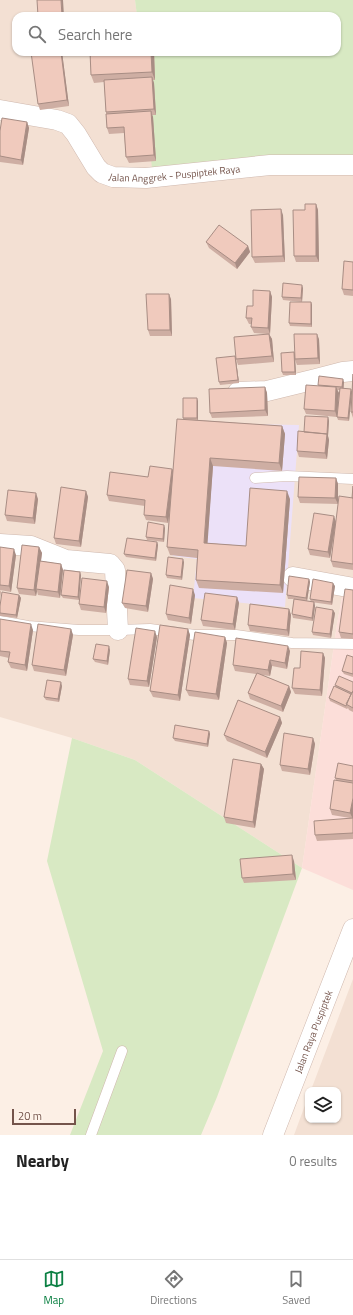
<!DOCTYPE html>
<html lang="en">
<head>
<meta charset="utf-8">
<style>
  :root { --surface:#fff; --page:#f6f6f6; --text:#222; --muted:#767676; --line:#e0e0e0; --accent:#0b8043 }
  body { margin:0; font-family:"Titillium Web",sans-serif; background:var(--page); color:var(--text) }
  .controls { position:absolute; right:12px; bottom:12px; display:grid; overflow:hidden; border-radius:8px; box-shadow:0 1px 3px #0004 }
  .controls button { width:36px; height:36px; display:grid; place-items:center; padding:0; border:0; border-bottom:1px solid var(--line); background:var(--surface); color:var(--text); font:20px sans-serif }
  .scale { position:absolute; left:12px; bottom:10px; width:64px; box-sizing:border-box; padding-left:4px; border:2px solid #74544b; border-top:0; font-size:11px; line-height:14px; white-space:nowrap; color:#74544b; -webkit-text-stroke:3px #fff4eb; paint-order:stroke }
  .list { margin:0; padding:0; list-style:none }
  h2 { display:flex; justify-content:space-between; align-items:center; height:52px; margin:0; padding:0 16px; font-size:17px }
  h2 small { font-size:13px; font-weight:400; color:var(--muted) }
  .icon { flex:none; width:22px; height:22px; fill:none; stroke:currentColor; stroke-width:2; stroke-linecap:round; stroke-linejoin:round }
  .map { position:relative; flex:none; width:353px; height:1135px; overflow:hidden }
  .search { position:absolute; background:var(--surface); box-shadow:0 1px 3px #0004; left:12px; right:12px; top:12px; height:44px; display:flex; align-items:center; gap:10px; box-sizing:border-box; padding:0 14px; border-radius:12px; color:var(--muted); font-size:15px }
  .sheet { height:124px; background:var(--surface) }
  nav { display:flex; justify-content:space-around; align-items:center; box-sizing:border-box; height:56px; border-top:1px solid var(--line); background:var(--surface); font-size:11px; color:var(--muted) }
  nav a { display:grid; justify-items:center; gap:2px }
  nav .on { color:var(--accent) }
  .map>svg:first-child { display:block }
</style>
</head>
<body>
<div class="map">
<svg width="353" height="1135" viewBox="0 0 353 1135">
  <rect width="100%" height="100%" fill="#fcefe5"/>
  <path fill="#f3e0d3" d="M0,0H135L137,16H16V52H140L353,172V583L343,592L337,624L302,868L135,760L72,738L0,717Z
    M353,979V1135H294L308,1097V1120H338V1090H311Z"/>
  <path fill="#fcded9" d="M353,583V890L302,868L337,624L343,592Z"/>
  <path fill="#ece1f8" d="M178,423L299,425L285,607L193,598L197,559L173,556L167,544Z"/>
  <path fill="#d8e9c3" d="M135,0H353V172L153,178L140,52H337V16H137Z
    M72,738L135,760L302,868L217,1097L201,1135H70L103,1051L47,861Z"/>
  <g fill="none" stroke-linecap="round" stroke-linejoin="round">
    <defs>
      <path id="lane" d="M255,478L287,476L353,479
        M0,621L28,626L79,630H118L150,629L195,635H236L292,643L353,644
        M91,1135L122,1051"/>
      <g id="street">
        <path id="s1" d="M0,110L57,120L68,124L76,134L96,167L102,173L113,177L146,178L270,165H353"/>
        <path d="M238,392L267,391L316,379L343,372L353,371"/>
        <path d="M0,544L31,546L66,560L110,564L115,570L118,630"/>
        <path d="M293,577L353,588"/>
        <path id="s2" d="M273,1135L353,929"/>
      </g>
    </defs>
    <use href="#lane" stroke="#cfb8ae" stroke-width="11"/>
    <use href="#street" stroke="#cfb8ae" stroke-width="21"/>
    <use href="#lane" stroke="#fff" stroke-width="10"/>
    <use href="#street" stroke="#fff" stroke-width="20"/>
  </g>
  <path fill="#ceaea3" d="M62,52L69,106L40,110L38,104Z
    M90,52H154L155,80H153L154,83L156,115H152L153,117L156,161L129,163L126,157L124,133L109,134L107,128L104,82L94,83L91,75Z
    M27,122L29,128L23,165L0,162V131Z
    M316,204L318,210L319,262H296L294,256L305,210Z
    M283,215L285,262L255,263L252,257Z
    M206,242L248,246L250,252L237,269L209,248Z
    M353,262V296L344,295L342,289Z
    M303,288L302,302L283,300L282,297Z
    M270,291L272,297L270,334H269L272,339L274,362L238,365L236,359L267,334L254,333L251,327L252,324H249L246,318L253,306Z
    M171,299L172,336H150L148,330Z
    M311,302L312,305V327L290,326L289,323Z
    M319,339L320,364L297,365L295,360L296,375H283L282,372L294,352L295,355Z
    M235,356L236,360L239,383L220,385L219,382Z
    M353,374V418L351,412V401L349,421L338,420L337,417L340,390H337L339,393L337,417L306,414L304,409L319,386L318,385L344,382V388L352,391Z
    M265,387L267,393L268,416L212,418L210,413Z
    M198,401V420L282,426L285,434L282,471L213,466L207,543L246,546L290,499L283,593L199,588L196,580L197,558L170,555L167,547L170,507L168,523L146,520L144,515L145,506L109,501L107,495L148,477L172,469L173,470L183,419V418Z
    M328,417L329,421L328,436L329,440L327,459L299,457L297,451L304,432Z
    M336,478L338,484V504L300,503L298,497Z
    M353,486V570L333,567L331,561L335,530L330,558L310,555L308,549L336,521L352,498Z
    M86,491L88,497L81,547L56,544L54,538Z
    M38,499L35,524L7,521L5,515Z
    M165,528L164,542L147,540L146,537Z
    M157,542L158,545L156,561L126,557L124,554Z
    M0,547L16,555L11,592L0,590L1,592L0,599Z
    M39,547L42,553L41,561L61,564L63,570L60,598L38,595L37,591L36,596L19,594L17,588Z
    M184,562L182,580L167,578L166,575Z
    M151,573L153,579L148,612L125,608L122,603Z
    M81,575L79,600L63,598L61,595Z
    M309,579L310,582L307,601L314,602L315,606L313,621L293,618L292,614L294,599H288L287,595Z
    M335,586L332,605L311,602L310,599Z
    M109,587L106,613L81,610L79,604Z
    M353,590V639L341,638L339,632Z
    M19,595L21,598L17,618L0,616V606Z
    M195,595L191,624L168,620L166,614Z
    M237,597L239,603L235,630L203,626L201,620Z
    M289,609L291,615L289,636L250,631L248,625Z
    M335,613L331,638L313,635L312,632Z
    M0,619L33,630L27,671L11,668L8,662L9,658L0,656Z
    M71,629L73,635L66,676L34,671L32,665Z
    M188,629L190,635L180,701L153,697L150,691Z
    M157,637L149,687L130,685L128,679Z
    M225,637L227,643L219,700L189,696L186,690Z
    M110,650L108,665L95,662L93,659Z
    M290,651L287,669L272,666L270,676L262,675L289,686L291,692L283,712L250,699L248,693L256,674L235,671L233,665Z
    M323,653L325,658L322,696L295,694L292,688L300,668Z
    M353,657V677L344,674L342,671Z
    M353,682V712L349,710L348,708L347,709L330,701L329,698L336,687L335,685Z
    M62,686L59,702L46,700L44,697Z
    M280,717L282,723L267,758L227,741L224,735Z
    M209,731L210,734L208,747L175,741L173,738Z
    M313,738L315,744L310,775L282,771L280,765Z
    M261,764L264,769L255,828L226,823L224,817Z
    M353,766V839L317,841L315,835L350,818L332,815L330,809L336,780L335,778Z
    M294,861L296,880L244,883L242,878Z"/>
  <path fill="#a88d84" d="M61,0H63L64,16H62Z
    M61,52H62L69,106L67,100Z
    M151,52H154L155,80L152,72Z
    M152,77L154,83L156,115L154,109Z
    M151,111L153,117L156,161L154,155Z
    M27,122L29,128L23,165L21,160Z
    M316,204L318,210L319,262L316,256Z
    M281,209L283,215L285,262L283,256Z
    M248,246L250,252L237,269L235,263Z
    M302,285L303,288L302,302L301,298Z
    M270,291L272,297L270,334L268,328Z
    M169,294L171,299L172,336L170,330Z
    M311,302L312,305V327L311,324Z
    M269,334L272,339L274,362L272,356Z
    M317,334L319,339L320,364L318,358Z
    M294,352L295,356L296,375L295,372Z
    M235,356L236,360L239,383L238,380Z
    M343,379L344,382L343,390L342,387Z
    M265,387L267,393L268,416L265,410Z
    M336,387L339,393L337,417L335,411Z
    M351,389L352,392L349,421L348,418Z
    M197,398L198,401V421L197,418Z
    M328,417L329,421L328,436L329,440L327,459L325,453Z
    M282,426L285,434L282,471L279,463Z
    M210,458L213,466L207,551L204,543Z
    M172,469L175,475L168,523L166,517Z
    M336,478L338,484V504L335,498Z
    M86,491L88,497L81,547L79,541Z
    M287,491L290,499L283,593L280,585Z
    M36,493L38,499L35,524L33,518Z
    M334,516L336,522L330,558L328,552Z
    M164,525L165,528L164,542L163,539Z
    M157,542L158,545L156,561L155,558Z
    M39,547L42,553L37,589H36L37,591L36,596L34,590Z
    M14,549L16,555L11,592L9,586Z
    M183,559L184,562L182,580L181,577Z
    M61,564L63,570L60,598L58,592Z
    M80,572L81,575L79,600L78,597Z
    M151,573L153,579L148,612L146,606Z
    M309,579L310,582L307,601L306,598Z
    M107,581L109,587L106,613L104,607Z
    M333,583L335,586L332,605L331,602Z
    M193,589L195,595L191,624L189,618Z
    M19,595L21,598L17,618L16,615Z
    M237,597L239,603L235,630L233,624Z
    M314,602L315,606L313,621L312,618Z
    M289,609L291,615L289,636L287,630Z
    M333,610L335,613L331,638L330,634Z
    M31,624L33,630L27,671L25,665Z
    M71,629L73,635L66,676L64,670Z
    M188,629L190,635L180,701L178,695Z
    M155,631L157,637L149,687L147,681Z
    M225,637L227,643L219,700L216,694Z
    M109,646L110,650L108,665L107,661Z
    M288,646L290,651L287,669L285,663Z
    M323,653L325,658L322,696L320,690Z
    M270,660L272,666L270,676L268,670Z
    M61,682L62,686L59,702L58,699Z
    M289,686L291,692L283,712L281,706Z
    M280,717L282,723L267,758L265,752Z
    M209,731L210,734L208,747L207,744Z
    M313,738L315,744L310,775L308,769Z
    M261,764L264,769L255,828L253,822Z
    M353,798V819L350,813Z
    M292,855L294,861L296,880L293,874Z"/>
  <path fill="#f0cabd" stroke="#a88d84" d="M37,0H61L62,16H38Z
    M31,52H61L67,100L38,104Z
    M90,52H151L152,72L91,75Z
    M152,77L154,109L106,112L104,80Z
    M151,111L154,155L126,157L124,127L107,128L106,114Z
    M2,118L27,122L21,160L0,156V131Z
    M305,204H316V256H294L293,210H305Z
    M281,209L283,256L252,257L251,210Z
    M219,225L248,246L235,263L206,242Z
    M344,261L353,262V290L342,289Z
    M283,283L302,285L301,298L282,297Z
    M253,290L270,291L268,328L251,327L252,318H246L247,306H253Z
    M146,294H169L170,330H148Z
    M290,302H311V324L289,323Z
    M269,334L272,356L236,359L234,337Z
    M294,334H317L318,358L295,359Z
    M294,352L295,372H282L281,353Z
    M235,356L238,380L219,382L216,358Z
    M353,374V412H351Z
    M319,376L343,379L342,387L318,385Z
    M306,385L336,387L335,411L304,409Z
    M265,387V410L210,413L209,389Z
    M340,388L351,389L348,418L337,417Z
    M183,398H197V418H183Z
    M305,416L328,417L327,434L304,432Z
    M177,419L282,426L279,463L210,458L204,543L246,546L250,488L287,491L280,585L196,580L198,550L167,547Z
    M298,431L327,434L325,453L297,451Z
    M150,466L172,469L166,517L144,515L145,500L107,495L110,472L148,477Z
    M299,477L336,478L335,498L298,497Z
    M353,486V498H352Z
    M61,487L86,491L79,541L54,538Z
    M8,490L36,493L33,518L5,515Z
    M339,496L353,498V564L331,561Z
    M314,513L334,516L328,552L308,549Z
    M148,522L164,525L163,539L146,537Z
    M127,538L157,542L155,558L124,554Z
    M22,545L39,547L34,590L17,588Z
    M0,547L14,549L9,586L0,585Z
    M168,557L183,559L181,577L166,575Z
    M40,561L61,564L58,592L36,589Z
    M64,570L80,572L78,597L61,595Z
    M127,570L151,573L146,606L122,603Z
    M289,576L309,579L306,598L287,595Z
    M82,578L107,581L104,607L79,604Z
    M313,579L333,583L331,602L310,599Z
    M170,585L193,589L189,618L166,614Z
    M345,589L353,590V634L339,632Z
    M2,592L19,595L16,615L0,613V606Z
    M205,593L237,597L233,624L201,620Z
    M294,599L314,602L312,618L292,614Z
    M250,604L289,609L287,630L248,625Z
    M316,607L333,610L330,634L312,632Z
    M0,619L31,624L25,665L8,662L10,652L0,651Z
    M38,624L71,629L64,670L32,665Z
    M160,625L188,629L178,695L150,691Z
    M136,628L155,631L147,681L128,679Z
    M195,632L225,637L216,694L186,690Z
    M236,638L288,646L285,663L270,660L268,670L233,665Z
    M96,644L109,646L107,661L93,659Z
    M301,651L323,653L320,690L292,688L294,668H300Z
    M347,655L353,657V674L342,671Z
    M257,673L289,686L281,706L248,693Z
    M339,676L353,682V691L352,693L335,685Z
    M47,680L61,682L58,699L44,697Z
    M334,686L351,694L346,706L329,698Z
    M353,691V708L346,704Z
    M238,700L280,717L265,752L224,735Z
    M175,725L209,731L207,744L173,738Z
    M284,733L313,738L308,769L280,765Z
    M233,759L261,764L253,822L224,817Z
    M338,763L353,766V781L335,778Z
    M334,780L353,783V798L350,813L330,809Z
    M353,818V833L315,835L314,821Z
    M292,855L293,874L242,878L240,859Z"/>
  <g text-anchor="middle" stroke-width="4" stroke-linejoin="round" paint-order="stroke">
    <g font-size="10" fill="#74544b" stroke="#fff4eb">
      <text dy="4" stroke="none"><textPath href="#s1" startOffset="203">Jalan Anggrek - Puspiptek Raya</textPath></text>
      <text dy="4" stroke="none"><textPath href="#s2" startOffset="111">Jalan Raya Puspiptek</textPath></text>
    </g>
  </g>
</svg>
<div class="controls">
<button><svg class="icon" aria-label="layers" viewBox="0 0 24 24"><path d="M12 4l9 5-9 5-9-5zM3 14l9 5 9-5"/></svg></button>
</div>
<div class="scale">20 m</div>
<div class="search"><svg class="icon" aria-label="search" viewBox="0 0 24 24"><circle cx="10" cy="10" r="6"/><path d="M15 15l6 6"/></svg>Search here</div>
</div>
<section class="sheet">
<h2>Nearby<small>0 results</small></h2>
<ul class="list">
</ul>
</section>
<nav>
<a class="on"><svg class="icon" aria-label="map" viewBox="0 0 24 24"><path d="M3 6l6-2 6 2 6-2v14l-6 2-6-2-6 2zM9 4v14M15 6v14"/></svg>Map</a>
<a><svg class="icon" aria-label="directions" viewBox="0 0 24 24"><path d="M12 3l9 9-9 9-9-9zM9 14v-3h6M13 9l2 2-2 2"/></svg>Directions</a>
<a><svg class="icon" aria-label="saved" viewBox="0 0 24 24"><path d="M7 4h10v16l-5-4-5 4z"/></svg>Saved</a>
</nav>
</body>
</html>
